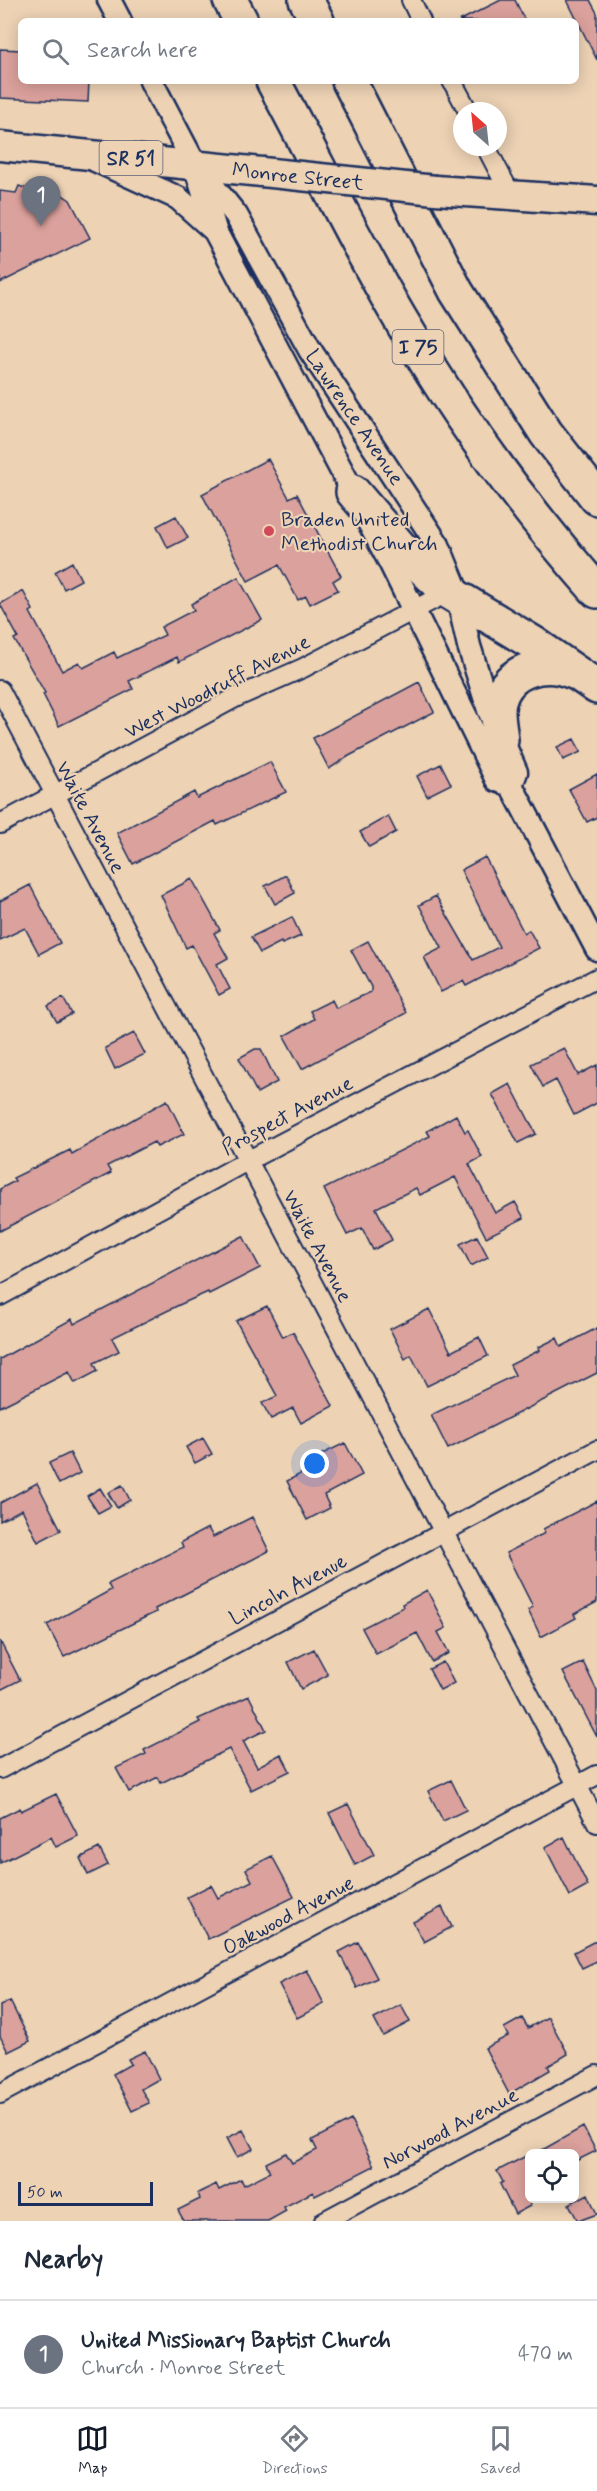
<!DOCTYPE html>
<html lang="en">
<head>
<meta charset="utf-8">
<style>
  :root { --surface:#fff; --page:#f6f6f7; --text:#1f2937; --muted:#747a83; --line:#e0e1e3; --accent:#111827 }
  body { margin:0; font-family:Mynerve,sans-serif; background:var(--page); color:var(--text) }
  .controls { position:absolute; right:18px; bottom:18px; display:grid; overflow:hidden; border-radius:9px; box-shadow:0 3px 15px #0003 }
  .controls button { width:54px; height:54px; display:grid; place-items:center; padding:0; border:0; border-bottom:2px solid var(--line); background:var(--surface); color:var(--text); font:30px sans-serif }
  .compass { position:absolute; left:453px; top:102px; width:54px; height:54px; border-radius:50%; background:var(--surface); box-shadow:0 3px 15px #0003; rotate:333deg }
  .scale { position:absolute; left:18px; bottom:15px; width:135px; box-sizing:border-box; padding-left:6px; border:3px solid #1b2f5e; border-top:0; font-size:16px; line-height:21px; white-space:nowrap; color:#1b2f5e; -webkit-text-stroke:4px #edd2b4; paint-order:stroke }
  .you { position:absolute; left:315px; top:1464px; width:21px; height:21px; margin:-15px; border:4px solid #fff; border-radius:50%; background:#1a73e8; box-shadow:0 0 0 9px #1a73e833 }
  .badge { display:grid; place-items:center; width:39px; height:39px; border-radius:50%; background:var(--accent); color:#fff; font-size:20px; font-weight:700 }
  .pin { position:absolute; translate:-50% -50px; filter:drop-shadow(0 2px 3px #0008) }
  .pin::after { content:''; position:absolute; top:32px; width:21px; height:18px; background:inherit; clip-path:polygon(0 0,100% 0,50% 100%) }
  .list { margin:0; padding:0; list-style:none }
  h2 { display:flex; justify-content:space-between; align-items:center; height:78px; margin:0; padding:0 24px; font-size:26px }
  h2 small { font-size:20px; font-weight:400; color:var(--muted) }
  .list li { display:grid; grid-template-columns:39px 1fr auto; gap:18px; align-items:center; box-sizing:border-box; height:108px; padding:0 24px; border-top:2px solid var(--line) }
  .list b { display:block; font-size:22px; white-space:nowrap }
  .list p { margin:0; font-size:20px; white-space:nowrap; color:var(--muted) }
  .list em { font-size:20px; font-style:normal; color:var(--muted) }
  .icon { flex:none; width:33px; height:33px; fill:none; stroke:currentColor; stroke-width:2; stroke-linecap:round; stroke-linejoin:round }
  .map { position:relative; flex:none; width:597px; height:2221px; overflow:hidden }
  .search { position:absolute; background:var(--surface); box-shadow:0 3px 15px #0003; left:18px; right:18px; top:18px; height:66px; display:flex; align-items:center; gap:15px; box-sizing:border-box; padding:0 21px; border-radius:9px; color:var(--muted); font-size:22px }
  .sheet { height:186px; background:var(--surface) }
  nav { display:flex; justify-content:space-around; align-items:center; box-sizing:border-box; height:84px; border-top:2px solid var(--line); background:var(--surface); font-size:16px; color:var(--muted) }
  nav a { display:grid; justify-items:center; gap:3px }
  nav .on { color:var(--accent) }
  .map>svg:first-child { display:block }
</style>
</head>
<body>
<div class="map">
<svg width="597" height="2221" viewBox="0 0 597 2221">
  <rect width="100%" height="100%" fill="#edd2b4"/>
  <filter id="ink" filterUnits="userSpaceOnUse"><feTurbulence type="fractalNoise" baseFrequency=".0167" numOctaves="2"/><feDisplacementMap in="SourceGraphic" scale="12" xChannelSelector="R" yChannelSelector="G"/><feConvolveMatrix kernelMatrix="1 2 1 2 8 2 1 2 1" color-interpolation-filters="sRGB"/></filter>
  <g filter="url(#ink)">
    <path fill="#dba19c" stroke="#1b2f5e" stroke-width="1.5" d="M501,0H515L525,21H459Z
      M567,0H590L597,13V60Z
      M0,49L21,50V81H89L88,102L0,98Z
      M19,186L47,196L61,194L70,200L90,238L0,283V191L16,193Z
      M268,459L289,498L297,494L341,576L333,581L338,590L310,604L306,596L298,600L279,565L248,581L202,494Z
      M176,516L188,538L168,548L157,526Z
      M72,562L81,580L64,589L55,572Z
      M238,577L262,620L179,662L177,657L129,681L133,689L59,726L43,694L45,693L14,639L18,637L0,604L23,591L33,610L30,612L62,671L79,662L83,668L114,652L117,658L165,635L161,627L194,610L191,604Z
      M419,682L434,712L349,756L329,769L313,738Z
      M574,739L581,752L563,760L557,747Z
      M270,762L286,792L217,825L215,821L133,864L117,833L194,792L197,798Z
      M441,764L451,784L427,796L417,776Z
      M597,774V817L587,822L569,789Z
      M388,816L396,832L369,847L360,832Z
      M485,857L524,933L529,930L539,948L466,986L463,981L441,992L424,957L442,948L419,905L436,896L473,960L499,947L461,870Z
      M286,875L295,893L275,904L265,886Z
      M192,879L220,930L214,933L228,958L217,964L230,989L219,995L192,945L186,948L161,895Z
      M30,885L60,943L39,954L25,928L0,940V901Z
      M292,917L301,936L282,944L281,942L260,953L251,937Z
      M368,941L406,1013L302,1069L284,1036L314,1019L310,1011L332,1000L336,1008L371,992V987L351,950Z
      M63,998L72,1014L57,1022L48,1006Z
      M134,1033L145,1054L115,1069L105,1048Z
      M564,1048L578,1075L597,1065V1103L574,1115L556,1080L543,1087L531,1064Z
      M255,1049H261L277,1082L257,1093L239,1058Z
      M510,1084L536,1134L518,1143L492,1094Z
      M167,1100L184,1134L157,1147L154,1142L107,1166L111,1173L0,1231V1189L15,1181L13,1178L70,1150L72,1154Z
      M456,1115L465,1132L468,1130L482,1157L469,1164L495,1213L515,1202L524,1218L486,1237L455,1177L420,1195L416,1188L376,1208L392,1240L373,1250L362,1228L347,1235L324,1189L430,1136L427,1131Z
      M243,1236L260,1268L209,1294L208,1292L179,1305L112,1338L119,1351L94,1363L98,1371L75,1383L69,1372L0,1407V1359L72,1319L74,1324Z
      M477,1236L488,1257L471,1266L460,1244Z
      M267,1306L283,1337L293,1332L333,1406L301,1423L293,1408L271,1419L262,1403L277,1396L236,1321Z
      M429,1309L451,1352L479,1337L488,1356L427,1386L411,1355L405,1359L390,1329Z
      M597,1328V1373L448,1449L431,1415L515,1375L510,1365L540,1350L539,1347L557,1338L561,1347Z
      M203,1438L212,1454L195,1463L186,1447Z
      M345,1443L362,1475L324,1495L330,1508L307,1520L287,1481L323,1462L320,1455Z
      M70,1453L80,1473L59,1484L49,1463Z
      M37,1483L61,1530L38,1542L22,1509L0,1521V1503Z
      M122,1485L130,1500L117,1508L108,1493Z
      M100,1488L111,1506L98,1513L87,1496Z
      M597,1501V1602L574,1614L576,1618L541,1637L528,1610L533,1607L506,1553L545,1533L543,1529Z
      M252,1517L269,1551L155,1609L156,1612L64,1657L47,1625L111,1590L108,1584L183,1547L181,1542L208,1528L213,1537Z
      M427,1590L446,1628L438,1632L449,1653L432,1662L417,1633L376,1654L362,1628L403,1607L402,1604Z
      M0,1641L20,1680L0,1690Z
      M314,1649L328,1675L301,1689L288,1662Z
      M443,1662L454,1683L440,1690L429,1669Z
      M583,1662L597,1691V1737L563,1672Z
      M249,1696L266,1730L243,1741L257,1767L281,1754L290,1771L251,1790L229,1749L161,1783L158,1777L129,1792L116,1768L146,1754L144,1750L200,1722L198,1719Z
      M451,1780L466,1810L443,1821L428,1791Z
      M56,1794L78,1836L56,1847L51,1837L0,1863V1818L20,1808L21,1811Z
      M348,1804L374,1855L355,1865L329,1813Z
      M564,1837L588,1886L570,1896L545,1847Z
      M99,1848L108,1865L88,1875L80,1858Z
      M272,1856L294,1897L208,1939L187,1897L211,1885L218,1898L252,1881L246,1869Z
      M442,1907L452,1927L424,1942L413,1922Z
      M597,1940V1961L582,1968L574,1952Z
      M358,1942L377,1978L357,1988L339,1952Z
      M307,1970L324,2004L297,2018L279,1984Z
      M10,2001L30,2041L8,2052L0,2036V2006Z
      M401,2005L410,2022L383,2036L374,2019Z
      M548,2017L568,2054L548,2066L550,2070L509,2094L485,2048L508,2036L504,2028L522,2018L528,2028Z
      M145,2051L159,2079L141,2089L149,2103L132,2111L113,2074L131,2064L128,2059Z
      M351,2120L374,2166L315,2196L313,2192L284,2207L286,2211L268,2221H184L178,2210L200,2199L198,2193L216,2184L219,2190L241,2179L244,2185L270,2172L266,2163L286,2153L292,2163L317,2150L312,2140Z
      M583,2127L596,2151L576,2161L574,2154H535Z
      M243,2130L253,2149L237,2157L227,2138Z
      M530,2154V2206L515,2214L500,2184L503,2182L497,2171Z
      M588,2194L597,2214L578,2221L569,2204Z"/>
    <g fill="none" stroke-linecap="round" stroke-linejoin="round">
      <defs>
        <path id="minor" d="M411,0L421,21
          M452,81L468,111
          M486,147L510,193
          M0,690L597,1823
          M0,824L235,698L303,668L454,589
          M0,1296L247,1161L597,978
          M0,1769L597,1450
          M0,2094L597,1775
          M324,2221L597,2075"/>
        <path id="tertiary" d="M109,0L120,21
          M151,81L195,165L216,233L391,564L497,780L511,785L597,949
          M95,160L178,198L215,231
          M204,175L236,215L310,350L438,545L456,589L469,646L489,710L516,772L511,785"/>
        <path id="primary" d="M0,146L262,172
          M435,190L597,201"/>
        <path id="motorway" d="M230,0L241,21
          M306,0L317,21
          M273,81C316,161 356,244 402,322C458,418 524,508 597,591
          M349,81L456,291L546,433L597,498
          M353,492L401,548L447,591L533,643L597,687
          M501,740C500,728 496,714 499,702C507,668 546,660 573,672"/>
      </defs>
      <use href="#minor" stroke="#1b2f5e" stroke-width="22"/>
      <use href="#tertiary" stroke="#1b2f5e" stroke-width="27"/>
      <use href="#primary" stroke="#1b2f5e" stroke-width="33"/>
      <use href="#motorway" stroke="#1b2f5e" stroke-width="38"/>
      <use href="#minor" stroke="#edd2b4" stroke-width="18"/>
      <use href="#tertiary" stroke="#edd2b4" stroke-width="22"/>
      <use href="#primary" stroke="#edd2b4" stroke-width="28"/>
      <use href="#motorway" stroke="#edd2b4" stroke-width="33"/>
      <defs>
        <path id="primary-bridge" d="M262,172L435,190"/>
      </defs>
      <use href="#primary-bridge" stroke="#1b2f5e" stroke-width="33" stroke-linecap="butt"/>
      <use href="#primary-bridge" stroke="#edd2b4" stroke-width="28"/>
    </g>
  </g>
  <circle fill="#d1495b" stroke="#edd2b4" stroke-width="2" cx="269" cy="531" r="6"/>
  <g text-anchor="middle" stroke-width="4.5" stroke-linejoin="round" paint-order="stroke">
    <g fill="#edd2b4" stroke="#5a6078" stroke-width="1.5">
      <rect x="99.5" y="141" width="63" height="34" rx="4.5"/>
      <rect x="392.5" y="330" width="51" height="34" rx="4.5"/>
    </g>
    <g font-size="20" font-weight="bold" fill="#1b2f5e">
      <text x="131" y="165">SR 51</text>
      <text x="418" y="354">I 75</text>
    </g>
    <g font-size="21" fill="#1b2f5e" stroke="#edd2b4">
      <text transform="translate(298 176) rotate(6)" y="7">Monroe Street</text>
      <text transform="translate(355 417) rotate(56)" y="7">Lawrence Avenue</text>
      <text transform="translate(217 686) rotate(-27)" y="7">West Woodruff Avenue</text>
      <text transform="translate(91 817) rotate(62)" y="7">Waite Avenue</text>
      <text transform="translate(287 1115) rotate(-28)" y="7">Prospect Avenue</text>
      <text transform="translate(318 1246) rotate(62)" y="7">Waite Avenue</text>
      <text transform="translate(288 1589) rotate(-28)" y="7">Lincoln Avenue</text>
      <text transform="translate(288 1915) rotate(-28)" y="7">Oakwood Avenue</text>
      <text transform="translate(450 2128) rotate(-28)" y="7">Norwood Avenue</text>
    </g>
    <g font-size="21" fill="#1b2f5e" stroke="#edd2b4" text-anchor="start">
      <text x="281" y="526">Braden United<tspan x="281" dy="24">Methodist Church</tspan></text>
    </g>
  </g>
</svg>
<div class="controls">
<button><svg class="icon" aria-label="locate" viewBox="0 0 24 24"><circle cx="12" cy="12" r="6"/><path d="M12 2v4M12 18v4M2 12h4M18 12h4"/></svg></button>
</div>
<svg class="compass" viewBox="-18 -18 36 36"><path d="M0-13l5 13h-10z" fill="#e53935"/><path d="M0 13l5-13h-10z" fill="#747a83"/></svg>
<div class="scale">50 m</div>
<div class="you"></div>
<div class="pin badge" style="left:41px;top:226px;background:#6b7280">1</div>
<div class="search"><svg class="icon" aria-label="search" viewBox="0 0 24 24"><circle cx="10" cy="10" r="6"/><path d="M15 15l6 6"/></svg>Search here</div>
</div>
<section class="sheet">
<h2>Nearby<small></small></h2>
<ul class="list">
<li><span class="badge" style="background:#6b7280">1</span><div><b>United Missionary Baptist Church</b><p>Church · Monroe Street</p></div><em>470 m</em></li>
</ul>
</section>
<nav>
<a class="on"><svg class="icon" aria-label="map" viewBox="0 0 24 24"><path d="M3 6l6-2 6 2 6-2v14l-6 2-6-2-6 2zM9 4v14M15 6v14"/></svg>Map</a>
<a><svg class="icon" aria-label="directions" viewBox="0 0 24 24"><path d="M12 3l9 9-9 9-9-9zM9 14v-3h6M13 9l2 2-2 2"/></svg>Directions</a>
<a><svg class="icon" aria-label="saved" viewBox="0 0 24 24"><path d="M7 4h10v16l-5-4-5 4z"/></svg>Saved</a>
</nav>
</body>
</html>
